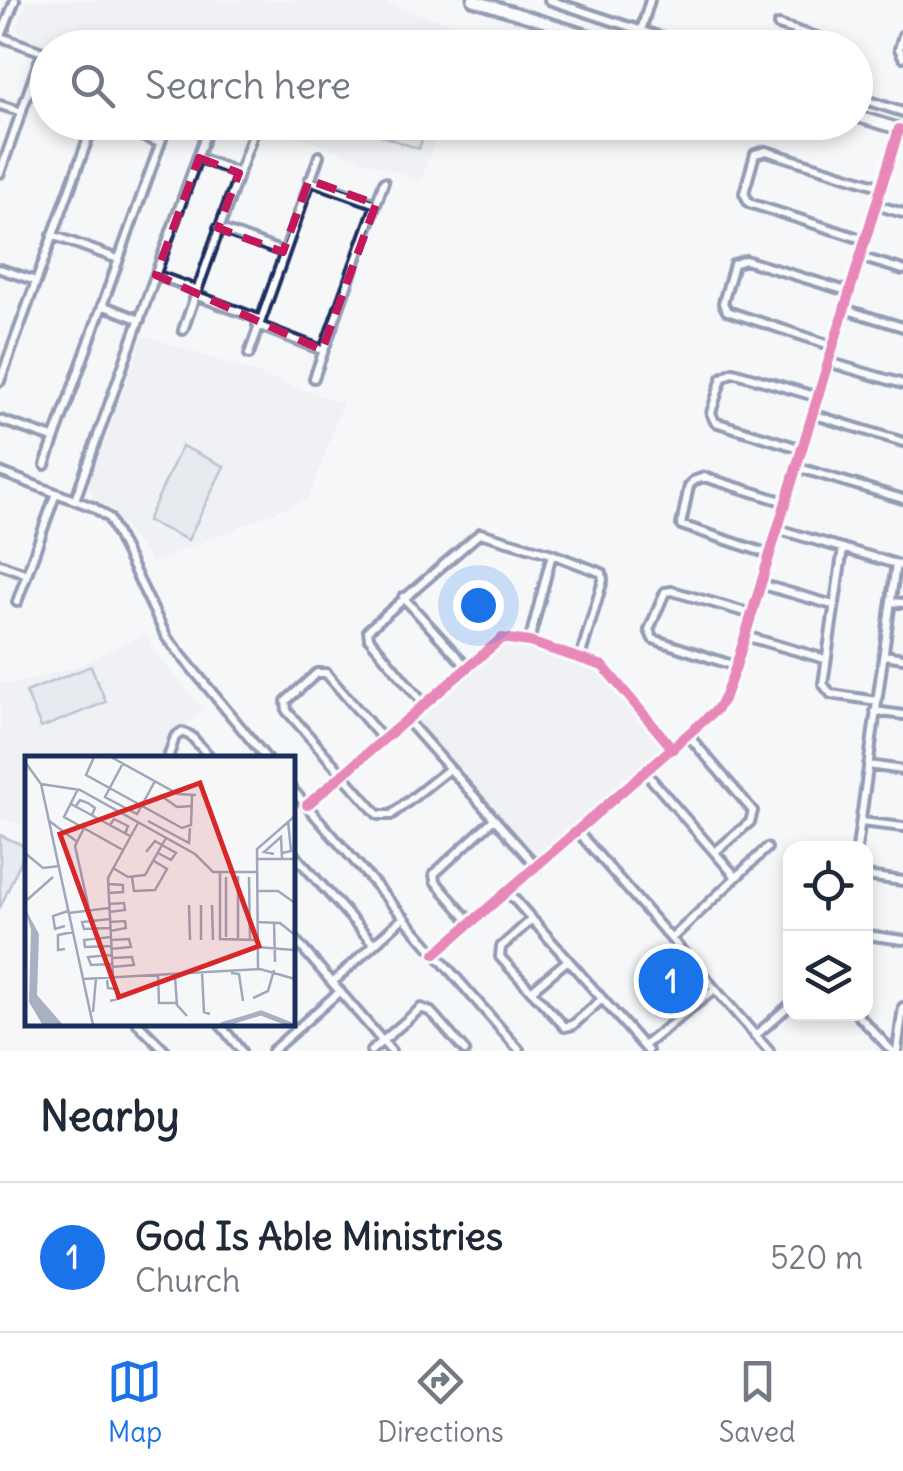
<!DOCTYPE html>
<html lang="en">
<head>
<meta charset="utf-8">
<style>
  :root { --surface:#fff; --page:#f2f2f3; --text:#1f2937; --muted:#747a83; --line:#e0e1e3; --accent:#1a73e8 }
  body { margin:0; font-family:Delius,sans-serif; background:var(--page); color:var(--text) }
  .controls { position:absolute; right:30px; bottom:30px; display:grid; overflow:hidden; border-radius:20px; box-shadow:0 5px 15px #0003 }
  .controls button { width:90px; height:90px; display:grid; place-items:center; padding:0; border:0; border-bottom:2px solid var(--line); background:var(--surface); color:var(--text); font:50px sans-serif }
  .you { position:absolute; left:478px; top:605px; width:35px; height:35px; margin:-25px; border:8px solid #fff; border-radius:50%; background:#1a73e8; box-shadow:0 0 0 15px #1a73e833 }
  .badge { display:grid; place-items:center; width:65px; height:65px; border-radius:50%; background:var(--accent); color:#fff; font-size:32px; font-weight:700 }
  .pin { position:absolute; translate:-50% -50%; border:5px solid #fff; box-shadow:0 2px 10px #0006 }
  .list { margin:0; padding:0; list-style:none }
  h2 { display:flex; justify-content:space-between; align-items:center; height:130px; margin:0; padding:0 40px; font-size:42px }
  h2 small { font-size:32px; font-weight:400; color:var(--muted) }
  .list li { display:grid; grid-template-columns:65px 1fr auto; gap:30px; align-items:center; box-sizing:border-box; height:150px; padding:0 40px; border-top:2px solid var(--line) }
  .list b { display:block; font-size:38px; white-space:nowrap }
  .list p { margin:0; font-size:32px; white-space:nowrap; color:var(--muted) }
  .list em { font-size:32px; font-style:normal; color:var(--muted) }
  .icon { flex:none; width:55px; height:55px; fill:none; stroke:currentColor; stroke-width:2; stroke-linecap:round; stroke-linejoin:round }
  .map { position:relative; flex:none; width:903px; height:1051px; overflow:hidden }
  .search { position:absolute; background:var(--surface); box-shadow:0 5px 15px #0003; left:30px; right:30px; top:30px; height:110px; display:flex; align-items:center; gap:25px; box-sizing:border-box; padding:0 35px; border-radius:55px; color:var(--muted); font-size:38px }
  .sheet { height:280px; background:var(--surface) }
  nav { display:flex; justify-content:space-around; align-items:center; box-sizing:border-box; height:140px; border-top:2px solid var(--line); background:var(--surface); font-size:28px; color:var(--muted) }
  nav a { display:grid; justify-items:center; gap:5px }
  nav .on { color:var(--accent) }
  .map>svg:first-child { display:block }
</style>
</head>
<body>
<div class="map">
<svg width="903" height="1051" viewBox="0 0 903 1051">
  <rect width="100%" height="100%" fill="#f6f7f9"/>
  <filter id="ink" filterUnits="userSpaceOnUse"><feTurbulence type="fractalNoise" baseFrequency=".01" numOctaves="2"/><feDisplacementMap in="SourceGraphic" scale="20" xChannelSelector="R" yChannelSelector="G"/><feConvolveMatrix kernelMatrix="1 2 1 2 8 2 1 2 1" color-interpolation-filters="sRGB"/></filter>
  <g filter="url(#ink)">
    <path fill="#e6e8ee" d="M27,0H377L475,31L469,48L47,49L24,40L17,28Z
      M261,123H442L421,181Z
      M144,335L343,403L309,498L152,563L110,507L95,501L88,487Z
      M145,633L158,657L204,709L169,739L163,758H28L27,827L0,818V683H18L80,665Z
      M511,638L603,666L673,749L537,867L406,719L495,642Z"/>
    <path fill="#d6d9e2" stroke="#7884a0" stroke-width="2.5" d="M387,123H428L419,149L382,136Z
      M182,446L224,466L188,540L147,521Z
      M91,666L106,702L41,728L26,692Z
      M0,835L27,847L0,908Z"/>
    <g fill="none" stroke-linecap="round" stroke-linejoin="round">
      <defs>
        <path id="street" d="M549,0L694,48
          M778,25L833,42L839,48
          M903,35L899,49L903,57
          M1,37L48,54
          M0,39L15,0
          M636,48L650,0
          M856,97L903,112
          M0,105L22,112
          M104,122L160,143
          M199,158L239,173
          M0,173L39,61
          M309,180L376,204
          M876,205L903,213
          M218,228L283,252
          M52,235L118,259
          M865,240L749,203L744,193L755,154L766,151L882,187
          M860,257L903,270
          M0,269L36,281
          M156,275L197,290
          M195,295L259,319
          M102,305L140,320
          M844,309L903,327
          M257,325L322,350
          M183,330L253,134
          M833,346L727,311L723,303L734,264L745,260L850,292
          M249,354L319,156
          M828,362L903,384
          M314,378L384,182
          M0,381L94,122
          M812,414L903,442
          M0,420L53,438
          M802,449L715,422L711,413L722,378L733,372L818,397
          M45,465L168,122
          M796,467L903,499
          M0,472L93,507L109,518L167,638L266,758
          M75,500L210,122
          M777,529L903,566
          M843,548L823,684L831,694L877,701
          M769,554L681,525L689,486L693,481L704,477L785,502
          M0,564L27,574
          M760,584L833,605
          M403,597L466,666
          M17,602L56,493
          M891,602L903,603
          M745,636L825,659
          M529,642L552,554
          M884,655L903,658
          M735,666L653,639L649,630L665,592L672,591L752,614
          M423,703L369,638L368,630L480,533L552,554L602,573L603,580L580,658
          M875,711L903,715
          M406,719L537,867
          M688,735L753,811L750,822L715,852
          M382,738L326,673H317L286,701L287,711L378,815H391L449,769
          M168,758L175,737L182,732L191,736L211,758
          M868,765L903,770
          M646,773L736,877
          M292,789L520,1051
          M307,805L502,638L529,642L603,666L673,749
          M861,822L903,827
          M578,832L769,1051
          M857,848L896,564
          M292,852L374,944
          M866,876L903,881
          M508,892L648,1051
          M532,919L501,947L500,957L565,1027L573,1025L602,999
          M471,923L435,881L434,874L494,819
          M866,935L903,940
          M292,936L391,1051
          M672,938L767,848
          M435,954L717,709L725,696L736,666L899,129
          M333,982L404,917
          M531,991L568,960
          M857,1014L892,1051
          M138,1024L165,1051
          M220,1024L241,1051
          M755,1036L790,1005
          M644,1046L715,989
          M272,1051L340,991
          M371,1051L421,1008L431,1012L465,1051
          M897,1051L903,1007"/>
        <path id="secondary" d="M473,0L629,48
          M856,116L903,130"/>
      </defs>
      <use href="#street" stroke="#1b2f5e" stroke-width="14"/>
      <use href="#secondary" stroke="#1b2f5e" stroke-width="16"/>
      <use href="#street" stroke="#fff" stroke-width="6"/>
      <use href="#secondary" stroke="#fff" stroke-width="9"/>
      <defs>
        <path id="cycleway" d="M307,805L502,638L529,642L603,666L673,749
          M435,954L717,709L725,696L736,666L899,129"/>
      </defs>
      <use href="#cycleway" stroke="#fff" stroke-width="16"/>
      <use href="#cycleway" stroke="#d6006c" stroke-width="10"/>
    </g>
  </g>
  <path d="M0 0H903V1051H0ZM199,158L239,173L218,228L283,252L309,180L376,204L322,350L156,275Z" fill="#f6f7f9" fill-opacity=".55" fill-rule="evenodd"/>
  <path fill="none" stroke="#c2185b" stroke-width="8" stroke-dasharray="20 12" stroke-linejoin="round" d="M199,158L239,173L218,228L283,252L309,180L376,204L322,350L156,275Z"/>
  <g transform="translate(25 756)">
    <rect width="270" height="270" fill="#f6f7f9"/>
    <path d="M0,152L14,178L12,239L38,269L17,268L4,246L6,174Z" fill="#a9b0c1"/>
    <path fill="none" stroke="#a9b0c1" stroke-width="5" d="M196,269L236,257L267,269"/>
    <path fill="none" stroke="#9ea7bb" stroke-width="2.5" d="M69,1L61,19L157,72L166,69L167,40M86,1L153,38L171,39M0,6L16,28L68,269M98,7L80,41L112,58L130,25M16,28L55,34L170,98L188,116H232M53,33L39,61L98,94M135,39L152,51L167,50M46,48L105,80M51,50L55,44L63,47L70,52L67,59M23,64L51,85M123,65L164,87L165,72M85,69L89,63L103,70L100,78M59,72L50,90L64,153M121,96L130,85L151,97L146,104L133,97M0,97L18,112L34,110M257,97L266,95L263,65M249,98L239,96L256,81L257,103M232,103H270M88,112L103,121L120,119L141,82M195,117V183L232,184M213,120V182M107,121L109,135L130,134L142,113L129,105M201,121V181M224,121L225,183M83,128L98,129V136L83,137M232,135H253L270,147M2,144L28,121M84,148L99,147L100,154L84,156M164,149L165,184M176,149V184M187,149L188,184M44,157L84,152M85,163L57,166L59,173L85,172M85,166L100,165L101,172L85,175M232,166L255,167L270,179M249,166L250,206M40,170L30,173L28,160L43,155M86,181L59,184L60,191L86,190M86,184L104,183L106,191L86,193M232,191L269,194M40,193L33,194V179L48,176M86,199L63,201L66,209L87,208M87,202L107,201L109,209L87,211M233,213L232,93L270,60M177,216L179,256L185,258M206,217L214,218L218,245M133,218L134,247H151M88,221L83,122L113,67M150,221L152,249L162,260M58,223L235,213L270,223M82,224L83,232L92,233V243L85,245M228,242L243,235L249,214M68,256L71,222"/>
    <path fill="#d62828" fill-opacity="0.15" stroke="#d62828" stroke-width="5" d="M175,27L234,190L94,241L35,78Z"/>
    <rect width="270" height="270" fill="none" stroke="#1b2f5e" stroke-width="5"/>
  </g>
</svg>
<div class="controls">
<button><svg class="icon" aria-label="locate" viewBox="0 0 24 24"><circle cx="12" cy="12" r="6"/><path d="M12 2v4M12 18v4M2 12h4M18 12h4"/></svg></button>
<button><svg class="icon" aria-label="layers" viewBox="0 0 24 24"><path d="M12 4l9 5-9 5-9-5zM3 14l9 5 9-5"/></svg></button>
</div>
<div class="you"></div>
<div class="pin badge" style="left:671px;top:981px">1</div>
<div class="search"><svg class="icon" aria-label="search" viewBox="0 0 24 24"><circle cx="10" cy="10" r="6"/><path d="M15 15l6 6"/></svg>Search here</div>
</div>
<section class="sheet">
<h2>Nearby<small></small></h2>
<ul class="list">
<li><span class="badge">1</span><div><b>God Is Able Ministries</b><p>Church</p></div><em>520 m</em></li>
</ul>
</section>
<nav>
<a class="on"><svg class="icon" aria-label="map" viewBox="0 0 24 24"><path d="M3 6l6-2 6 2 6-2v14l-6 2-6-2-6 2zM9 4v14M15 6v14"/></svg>Map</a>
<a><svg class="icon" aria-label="directions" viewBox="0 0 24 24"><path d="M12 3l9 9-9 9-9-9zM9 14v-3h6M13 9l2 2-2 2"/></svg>Directions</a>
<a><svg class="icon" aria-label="saved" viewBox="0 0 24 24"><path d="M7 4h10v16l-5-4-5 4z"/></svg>Saved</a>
</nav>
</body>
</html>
